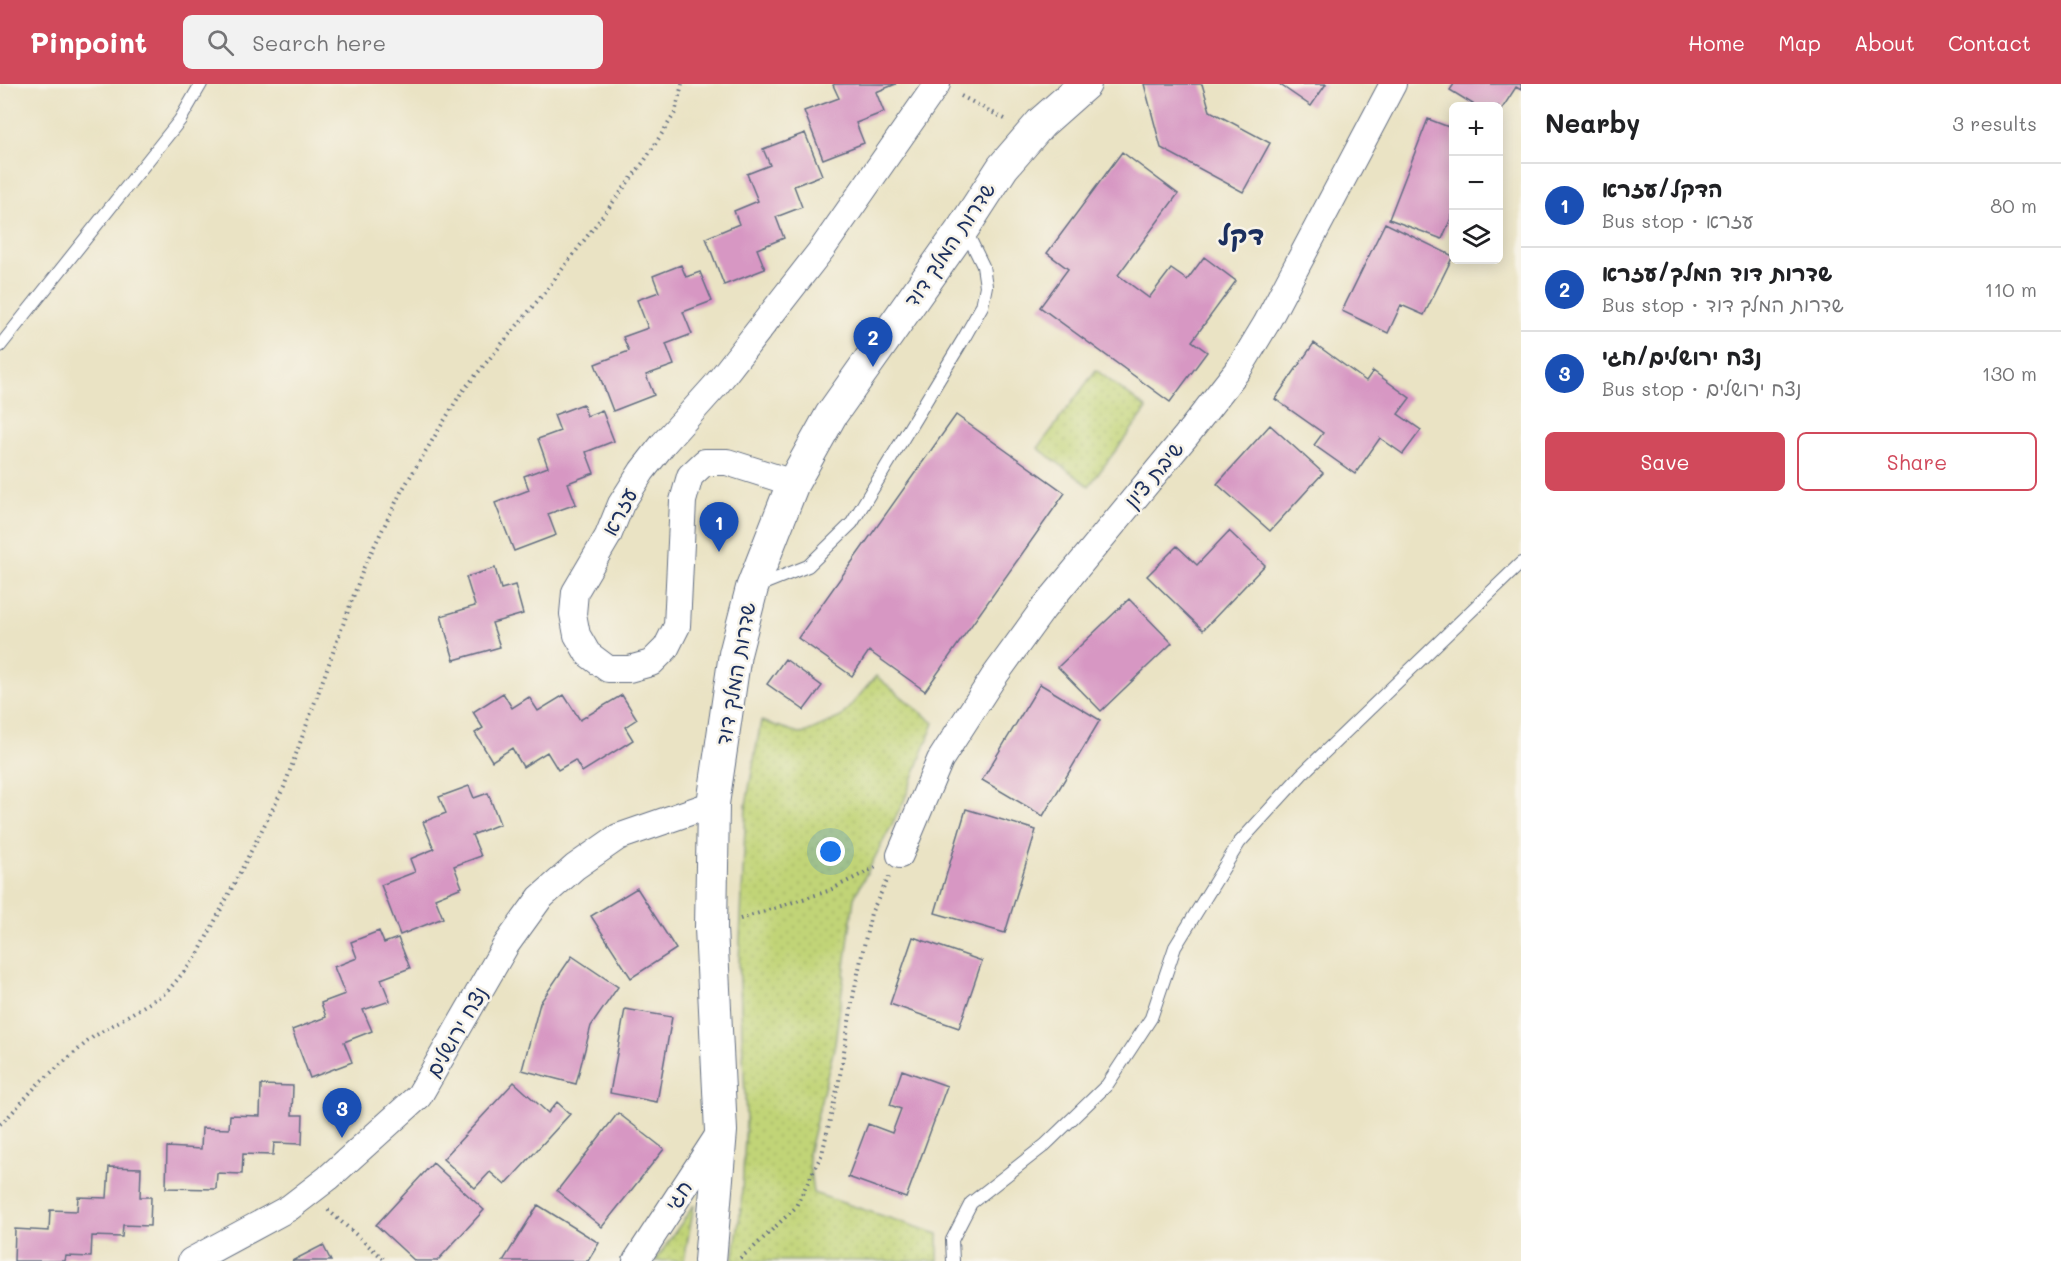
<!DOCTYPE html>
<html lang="en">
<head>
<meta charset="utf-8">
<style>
  :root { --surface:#fff; --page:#f2f2f2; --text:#202124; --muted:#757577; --line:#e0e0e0; --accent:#d1495b }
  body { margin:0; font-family:Mali,"Playpen Sans Hebrew",sans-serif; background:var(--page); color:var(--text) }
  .controls { position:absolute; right:18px; top:18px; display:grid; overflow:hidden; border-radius:9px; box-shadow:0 3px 15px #0003 }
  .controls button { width:54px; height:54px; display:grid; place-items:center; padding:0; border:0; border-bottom:2px solid var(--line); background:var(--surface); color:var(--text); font:30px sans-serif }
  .you { position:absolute; left:831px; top:768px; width:21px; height:21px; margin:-15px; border:4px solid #fff; border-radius:50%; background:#1a73e8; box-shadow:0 0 0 9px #1a73e833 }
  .badge { display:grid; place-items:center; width:39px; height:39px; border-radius:50%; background:var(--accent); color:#fff; font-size:20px; font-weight:700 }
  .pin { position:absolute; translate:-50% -50px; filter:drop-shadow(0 2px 3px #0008) }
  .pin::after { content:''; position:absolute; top:32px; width:21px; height:18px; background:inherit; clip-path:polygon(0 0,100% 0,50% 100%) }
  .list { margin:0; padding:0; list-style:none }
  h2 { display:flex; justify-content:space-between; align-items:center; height:78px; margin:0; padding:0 24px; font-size:26px }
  h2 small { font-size:20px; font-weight:400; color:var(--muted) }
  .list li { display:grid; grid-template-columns:39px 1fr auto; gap:18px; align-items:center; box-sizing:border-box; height:84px; padding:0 24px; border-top:2px solid var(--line) }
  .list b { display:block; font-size:22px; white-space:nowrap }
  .list p { margin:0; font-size:20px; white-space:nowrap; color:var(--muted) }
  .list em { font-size:20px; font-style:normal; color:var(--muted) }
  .actions { display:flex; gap:12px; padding:18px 24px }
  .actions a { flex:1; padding:14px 0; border:2px solid var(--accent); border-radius:9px; text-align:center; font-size:21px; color:var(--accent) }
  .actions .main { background:var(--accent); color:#fff }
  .icon { flex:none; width:33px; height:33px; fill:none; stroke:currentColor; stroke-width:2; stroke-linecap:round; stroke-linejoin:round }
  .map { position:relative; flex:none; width:1521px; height:1177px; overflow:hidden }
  header { display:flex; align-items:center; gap:36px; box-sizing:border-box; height:84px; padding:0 30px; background:var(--accent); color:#fff }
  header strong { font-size:28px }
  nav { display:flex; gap:33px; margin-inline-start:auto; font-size:21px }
  .search { width:420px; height:54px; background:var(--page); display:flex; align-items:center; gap:15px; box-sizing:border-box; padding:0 21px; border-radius:9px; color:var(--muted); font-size:22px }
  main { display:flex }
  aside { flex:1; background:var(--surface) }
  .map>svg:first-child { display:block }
</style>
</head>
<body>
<header>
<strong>Pinpoint</strong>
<div class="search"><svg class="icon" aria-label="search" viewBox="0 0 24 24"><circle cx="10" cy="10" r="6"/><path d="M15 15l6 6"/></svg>Search here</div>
<nav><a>Home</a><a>Map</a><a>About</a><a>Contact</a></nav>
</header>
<main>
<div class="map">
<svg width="1521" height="1177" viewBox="0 0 1521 1177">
  <defs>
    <pattern id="grass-dots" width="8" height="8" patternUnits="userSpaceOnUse" patternTransform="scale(1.5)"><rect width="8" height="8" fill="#c1d477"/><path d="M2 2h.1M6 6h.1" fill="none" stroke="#a5b669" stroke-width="1.8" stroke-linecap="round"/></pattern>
  </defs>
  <rect width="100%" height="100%" fill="#f7f3e8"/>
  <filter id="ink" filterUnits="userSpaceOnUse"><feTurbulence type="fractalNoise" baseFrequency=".0167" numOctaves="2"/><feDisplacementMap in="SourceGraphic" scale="12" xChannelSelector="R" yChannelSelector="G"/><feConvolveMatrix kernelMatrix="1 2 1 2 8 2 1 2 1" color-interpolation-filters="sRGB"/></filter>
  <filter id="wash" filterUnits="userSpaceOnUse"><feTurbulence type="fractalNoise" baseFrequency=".008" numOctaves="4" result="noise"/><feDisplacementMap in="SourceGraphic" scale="24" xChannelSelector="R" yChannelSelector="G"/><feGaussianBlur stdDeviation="1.35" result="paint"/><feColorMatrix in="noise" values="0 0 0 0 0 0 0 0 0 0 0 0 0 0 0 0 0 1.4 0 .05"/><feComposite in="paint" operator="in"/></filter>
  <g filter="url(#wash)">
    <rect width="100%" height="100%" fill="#eae3c4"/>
    <path fill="url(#grass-dots)" stroke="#6e826a" stroke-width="1.5" d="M1096,286L1147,325L1089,402L1038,364Z
      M876,592L934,639L904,717L854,814L835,960L808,1070L813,1109L938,1150V1177H733L741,1124L746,1036L739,878L746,721L761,637L802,650L841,633Z
      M694,1121L684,1177H655Z"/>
    <g id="blocks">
      <path fill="#d797c3" d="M896,0L876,8L884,28L856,39L864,59L823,75L804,27L839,14L833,1L835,0Z
        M1144,0H1202L1210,27L1270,59L1243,108L1161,64Z
        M1279,0H1326L1311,22Z
        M1454,0H1521V6L1516,3L1498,31V22H1476L1450,6Z
        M1428,35L1454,45V127L1442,155L1389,135Z
        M805,49L822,91L794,102L802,123L776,133L784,154L757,165L765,185L724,201L706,154L739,140L734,127L758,117L747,90L770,81L763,65Z
        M1122,68L1178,110L1118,191L1149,214L1171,185L1187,196L1204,173L1236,197L1192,257L1207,268L1170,318L1040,223L1068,185L1047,169Z
        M1385,139L1453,172L1424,231L1401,221L1388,249L1342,227Z
        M681,181L686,193L700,188L712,217L683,228L692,250L666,260L674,281L646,291L654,311L613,327L595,280L629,267L623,253L648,244L637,216L659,208L653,192Z
        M1314,259L1366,297L1373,287L1410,314L1398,330L1421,346L1403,370L1380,354L1355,390L1314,361L1323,349L1275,315Z
        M583,320L587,332L602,326L614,357L586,368L594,389L568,399L576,420L548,430L556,451L514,467L495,419L529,406L524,392L548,383L538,355L560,347L554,331Z
        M956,331L1065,409L925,607L869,567L852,592L798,554Z
        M1270,341L1323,389L1270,447L1217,400Z
        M1229,447L1265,481L1203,546L1147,492L1177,462L1197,481Z
        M495,484L501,505L515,501L523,530L492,539L500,563L454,576L441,532L475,522L466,493Z
        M1129,515L1172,559L1101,627L1058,583Z
        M785,575L822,602L804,626L767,600Z
        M1040,600L1100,636L1043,732L982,696Z
        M503,609L512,624L529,613L538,627L564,611L580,636L622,611L637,635L625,643L633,656L582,688L575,676L558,686L547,668L523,683L512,664L492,677L475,649L483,644L473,628Z
        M469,702L474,714L488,709L500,740L472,751L481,772L454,782L462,803L435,814L443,834L400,851L381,801L415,788L410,775L434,765L423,738L446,729L439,713Z
        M966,725L1036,746L1005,849L935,829Z
        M637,804L676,865L631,894L591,832Z
        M379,847L384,859L398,854L410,884L381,895L390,917L363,926L372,947L344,958L352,978L310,994L292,946L326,933L321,919L345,910L334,883L357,874L351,858Z
        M913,853L982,877L959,944L890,920Z
        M572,872L618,903L591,942L576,1000L522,986L540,919Z
        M625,925L672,933L657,1018L610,1009Z
        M902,986L947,1002L906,1114L848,1093L868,1040L892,1049L901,1025L890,1021Z
        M514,998L548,1029L557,1018L570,1030L505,1101L490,1088L475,1104L443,1075Z
        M261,1001L293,1002L292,1031H303L302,1060L274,1059L273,1071L243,1070L242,1090L217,1089L216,1105L166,1104L167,1063L201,1065L202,1044L229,1045L230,1031L260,1032Z
        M618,1029L664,1065L602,1143L557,1107Z
        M433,1079L484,1126L437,1177H415L376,1141Z
        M109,1083L141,1084L140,1113H151L150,1142L123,1141L122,1153L92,1152L91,1173L66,1172L65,1177H14L15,1145L49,1147L50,1126L77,1127L78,1113L107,1114Z
        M538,1121L599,1159L588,1177H503Z
        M323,1161L331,1177H292Z"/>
    </g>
  </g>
  <g filter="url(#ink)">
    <use href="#blocks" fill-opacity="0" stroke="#636e82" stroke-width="1.5"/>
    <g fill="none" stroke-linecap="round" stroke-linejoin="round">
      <defs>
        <path id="service" d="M0,262L180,36L201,0
          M758,502L808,482L852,439L964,254L982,222L986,202L983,182L966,147
          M953,1177L952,1156L971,1119L1045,1061L1107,1001L1151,934L1175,863L1239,759L1302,690L1521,479"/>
        <path id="minor" d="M793,399L727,378H705L690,392L683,417L677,542L666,564L651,579L629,585H608L588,570L577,551L573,530L575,508L608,452L621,420L642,387L664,359L716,301L822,165L937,0
          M900,771L940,676L993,594L1043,525L1186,352L1240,283L1266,240L1393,0
          M191,1177L289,1124L328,1094L419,1012L506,861L540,814L575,783L618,753L713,720
          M636,1177L721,1047"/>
        <path id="tertiary" d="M710,1177L721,1047L711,844L713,720L735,570L752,504L793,399L831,331L964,143L1003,83L1041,39L1085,0"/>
      </defs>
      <use href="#service" stroke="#636e82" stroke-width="14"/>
      <use href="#minor" stroke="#636e82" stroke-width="28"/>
      <use href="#tertiary" stroke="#636e82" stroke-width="34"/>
      <path stroke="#636e82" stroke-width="4" stroke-dasharray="1.5 4.5" stroke-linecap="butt" d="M961,12L1005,35
        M740,835L828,807L878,782
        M0,1040L8,1033L39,999L93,953L167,908L197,872L284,703L364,483L401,408L461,309L545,208L645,76L675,29L682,0
        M328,1126L386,1177
        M740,1174L752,1165L795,1124L822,1070L839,997L854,908L871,829L889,793"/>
      <use href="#service" stroke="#fff" stroke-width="12"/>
      <use href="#minor" stroke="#fff" stroke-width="26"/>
      <use href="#tertiary" stroke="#fff" stroke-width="32"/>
    </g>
  </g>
  <g text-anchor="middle" stroke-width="5" stroke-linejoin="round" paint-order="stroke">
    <g font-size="21" fill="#1b2f5e" stroke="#f7f3e8">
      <text transform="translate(950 161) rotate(-56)" y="7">שדרות המלך דוד</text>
      <text transform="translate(1154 391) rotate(-50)" y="7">שיבת ציון</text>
      <text transform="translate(620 428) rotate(-63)" y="7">עזרא</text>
      <text transform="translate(736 590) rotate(-80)" y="7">שדרות המלך דוד</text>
      <text transform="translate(457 948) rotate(-60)" y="7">נצח ירושלים</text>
      <text transform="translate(679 1112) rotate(-57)" y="7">חגי</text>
    </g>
    <g font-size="27" font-weight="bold" fill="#1b2f5e" stroke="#f7f3e8">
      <text x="1241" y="161">דקל</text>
    </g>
  </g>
</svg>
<div class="controls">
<button>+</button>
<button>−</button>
<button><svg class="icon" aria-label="layers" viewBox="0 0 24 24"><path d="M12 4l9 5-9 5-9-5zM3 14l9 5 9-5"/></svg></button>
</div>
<div class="you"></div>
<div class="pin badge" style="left:719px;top:468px;background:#1a4fb4">1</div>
<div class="pin badge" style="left:873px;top:283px;background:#1a4fb4">2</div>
<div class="pin badge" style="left:342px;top:1054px;background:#1a4fb4">3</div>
</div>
<aside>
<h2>Nearby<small>3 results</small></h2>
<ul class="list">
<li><span class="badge" style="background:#1a4fb4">1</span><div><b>הדקל/עזרא</b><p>Bus stop · עזרא</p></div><em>80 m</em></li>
<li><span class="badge" style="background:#1a4fb4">2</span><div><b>שדרות דוד המלך/עזרא</b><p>Bus stop · שדרות המלך דוד</p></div><em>110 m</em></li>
<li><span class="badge" style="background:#1a4fb4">3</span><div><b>נצח ירושלים/חגי</b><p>Bus stop · נצח ירושלים</p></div><em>130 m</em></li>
</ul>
<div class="actions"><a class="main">Save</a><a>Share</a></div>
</aside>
</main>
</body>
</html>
